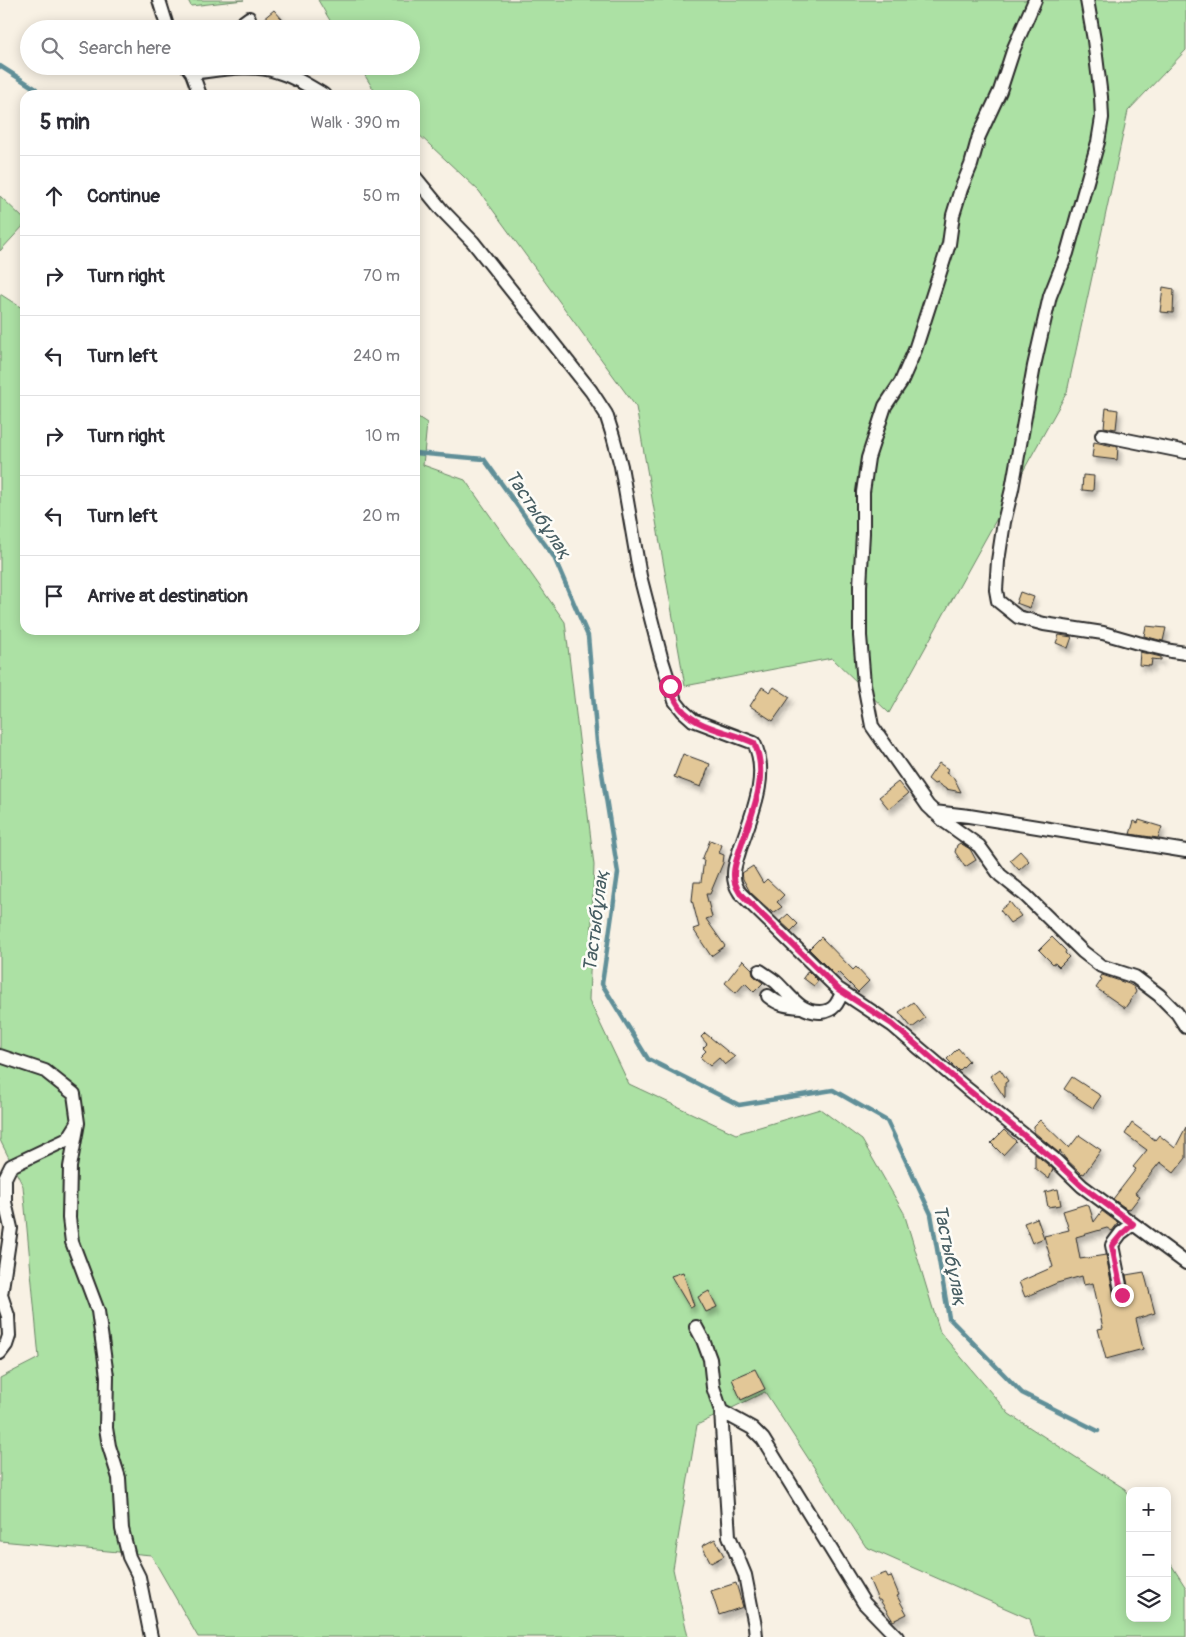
<!DOCTYPE html>
<html lang="en">
<head>
<meta charset="utf-8">
<style>
  :root { --surface:#fff; --page:#f2f2f3; --text:#2b2b33; --muted:#7c7c81; --line:#e1e1e2 }
  body { margin:0; font-family:Pangolin,sans-serif; background:var(--page); color:var(--text) }
  .controls { position:absolute; right:15px; bottom:15px; display:grid; overflow:hidden; border-radius:10px; box-shadow:0 2px 12px #0003 }
  .controls button { width:45px; height:45px; display:grid; place-items:center; padding:0; border:0; border-bottom:1px solid var(--line); background:var(--surface); color:var(--text); font:25px sans-serif }
  .stop { position:absolute; width:15px; height:15px; margin:-11px; border:4px solid #db2777; border-radius:50%; background:#fff }
  .stop.end { background:#db2777; border-color:#fff; box-shadow:0 1px 5px #0008 }
  .list { margin:0; padding:0; list-style:none }
  h2 { display:flex; justify-content:space-between; align-items:center; height:65px; margin:0; padding:0 20px; font-size:21px }
  h2 small { font-size:16px; font-weight:400; color:var(--muted) }
  .list li { display:grid; grid-template-columns:32px 1fr auto; gap:15px; align-items:center; box-sizing:border-box; height:80px; padding:0 20px; border-top:1px solid var(--line) }
  .list b { display:block; font-size:19px; white-space:nowrap }
  .list em { font-size:16px; font-style:normal; color:var(--muted) }
  .icon { flex:none; width:28px; height:28px; fill:none; stroke:currentColor; stroke-width:2; stroke-linecap:round; stroke-linejoin:round }
  .map { position:relative; flex:none; width:1186px; height:1637px; overflow:hidden }
  .search { position:absolute; background:var(--surface); box-shadow:0 2px 12px #0003; left:20px; top:20px; width:400px; height:55px; display:flex; align-items:center; gap:12px; box-sizing:border-box; padding:0 18px; border-radius:28px; color:var(--muted); font-size:19px }
  .panel { position:absolute; background:var(--surface); box-shadow:0 2px 12px #0003; left:20px; top:90px; width:400px; height:545px; border-radius:15px }
  .map>svg:first-child { display:block }
</style>
</head>
<body>
<div class="map">
<svg width="1186" height="1637" viewBox="0 0 1186 1637">
  <defs>
    <filter id="shadow"><feDropShadow dx="3" dy="5" stdDeviation="2.5" flood-color="#0004"/></filter>
  </defs>
  <rect width="100%" height="100%" fill="#f8f1e4"/>
  <filter id="ink" filterUnits="userSpaceOnUse"><feTurbulence type="fractalNoise" baseFrequency=".02" numOctaves="2"/><feDisplacementMap in="SourceGraphic" scale="10" xChannelSelector="R" yChannelSelector="G"/><feConvolveMatrix kernelMatrix="1 2 1 2 8 2 1 2 1" color-interpolation-filters="sRGB"/></filter>
  <g filter="url(#ink)">
    <path fill="#ace1a4" stroke="#6c8668" d="M188,0H244L191,6Z
      M318,0H1186V50L1128,111L1067,392L889,713L832,658L685,686L636,407L479,191L415,131V95H377L359,66H411V29H335Z
      M0,196L25,220V224L0,251Z
      M0,294L25,310V630H415V415L427,423L423,465L465,480L565,622L594,865L589,1000L629,1084L736,1134L820,1109L862,1140L904,1213L940,1332L1009,1414L1125,1489L1130,1496V1618H1167V1558L1186,1588V1637H1035L1030,1619L866,1547L765,1392L697,1425L673,1569L688,1637H198L151,1555L0,1541V1378L39,1358L23,1186L0,1140Z"/>
    <g fill="none" stroke-linecap="round" stroke-linejoin="round">
      <path stroke="#608f98" stroke-width="4.5" d="M0,66L36,89L37,95
        M415,453L484,459L554,557L588,636L597,742L618,873L602,984L648,1059L739,1105L833,1090L887,1121L931,1214L949,1318L1022,1393L1098,1431"/>
    </g>
    <path fill="#e2c797" stroke="#2b2b2b" filter="url(#shadow)" d="M274,10L291,29H251Z
      M1163,287L1174,289L1173,313L1160,312Z
      M1106,408L1118,410L1116,429L1104,427Z
      M1094,442L1118,447L1117,460L1092,457Z
      M1083,475L1094,476L1093,491L1082,490Z
      M1020,592L1034,597L1030,608L1016,603Z
      M1146,626L1166,628L1163,641L1144,636Z
      M1059,635L1072,637L1068,648L1056,643Z
      M1140,652L1161,657V660L1152,659L1151,666L1139,665Z
      M762,687L770,692L774,687L790,697L773,721L750,706Z
      M683,754L710,764L701,787L674,777Z
      M939,763L948,769L946,773L954,778L961,792L946,789L937,783L934,784L928,779Z
      M898,782L908,794L889,809L879,797Z
      M1139,820L1162,827L1158,838L1130,834L1134,821L1138,823Z
      M710,840L722,845L719,853L724,855L723,863L710,894H706L712,917L706,919L725,946L711,956L693,929L699,927L692,900L694,882H701L704,860H702Z
      M960,843L970,849L976,860L965,867L955,852L957,845Z
      M1020,851L1029,861L1019,870L1010,860Z
      M753,866L763,883L767,879L784,895L777,902L782,907L773,913L750,892L743,879L742,873Z
      M1010,902L1021,916L1010,923L1000,910Z
      M788,914L798,924L791,931L780,921Z
      M821,937L853,970L856,967L869,981L858,992L838,972L835,975L809,949Z
      M1052,937L1066,951L1065,953L1069,957L1059,967L1055,963L1053,964L1039,950Z
      M743,960L752,969L753,975L763,983L754,992L745,983L736,993L725,983Z
      M808,971L818,981L814,986L803,978Z
      M1102,975L1129,984L1134,987L1136,992L1125,1008L1096,988L1102,979L1100,978Z
      M913,1002L925,1018L912,1028L899,1012Z
      M705,1033L727,1051L735,1057L725,1065L719,1058L710,1066L700,1057L706,1051L703,1048L707,1044L701,1037Z
      M958,1048L969,1061L959,1071L947,1059Z
      M1000,1069L1008,1081L1005,1083V1098L990,1076Z
      M1072,1077L1101,1096L1093,1108L1064,1089Z
      M1040,1120L1069,1148L1079,1135L1101,1150L1084,1174L1082,1173V1174L1065,1158L1060,1151L1059,1153L1034,1132V1126Z
      M1132,1123L1155,1140L1159,1135L1175,1148L1186,1127V1158L1174,1173L1160,1162L1135,1193L1140,1196L1130,1209L1128,1208L1127,1209L1113,1199L1136,1169L1133,1167L1147,1150L1125,1134Z
      M1004,1130L1016,1141L1003,1155L991,1143Z
      M1035,1154L1053,1169L1049,1179L1035,1168Z
      M1058,1189L1061,1205L1048,1207L1045,1192Z
      M1086,1204L1087,1206H1089L1094,1222L1102,1211L1118,1223L1112,1231L1107,1228L1076,1237L1080,1259L1106,1255L1114,1297L1116,1301L1120,1303L1127,1301L1130,1297L1126,1275L1144,1272L1155,1313L1136,1319L1143,1349L1106,1359L1098,1329L1103,1328L1093,1283L1084,1285L1082,1276L1057,1283L1025,1297L1019,1282L1053,1267L1044,1236L1069,1230L1063,1211Z
      M1037,1218L1044,1238L1032,1243L1024,1223Z
      M683,1272L694,1306L690,1308L671,1276Z
      M709,1291L717,1307L706,1312L698,1297Z
      M755,1369L765,1389L741,1400L732,1379Z
      M715,1539L724,1556L711,1563L702,1546Z
      M886,1573L888,1577L891,1576L899,1595L897,1596L907,1614L893,1621L880,1600H878L869,1579Z
      M736,1583L743,1607L719,1615L711,1591Z"/>
    <g fill="none" stroke-linecap="round" stroke-linejoin="round">
      <defs>
        <path id="minor" d="M159,0L168,29
          M1035,0L1014,48L1000,91L979,136L971,165L961,189L953,215L949,244L915,350L901,382L885,406L868,458L863,492V533L860,586V636L864,684L872,726L928,806L944,821L979,846L1000,875L1026,896L1083,952L1101,966L1135,977L1159,995L1177,1013L1186,1027
          M1087,0L1094,40L1101,97L1102,118L1098,142L1067,253L1050,296L1034,366L1012,489L1004,522L998,561L996,590L998,601L1018,617L1044,624L1103,633L1138,643L1171,651L1186,653
          M234,29L249,18
          M187,66L192,73C219,70 251,63 278,72C295,77 309,86 324,95
          M192,73L200,95
          M415,177L442,210L473,242L591,391L606,414L613,436L621,466L640,576L661,657L675,701L683,711L693,720L754,743C771,777 749,820 739,852C736,862 732,872 735,883C736,886 738,890 740,893L838,989L892,1025L966,1088L1054,1159L1082,1186L1186,1263
          M1102,435L1186,452
          M934,812L969,816L1186,851
          M760,971C766,975 771,978 776,982C790,995 800,1013 821,1012C834,1011 838,1003 842,992
          M768,996C779,1005 787,1006 801,1007
          M0,1056L45,1071L74,1094L78,1123L68,1139L11,1166L5,1178V1202L11,1228L1,1295L8,1316L9,1336L6,1345L0,1353
          M78,1123L70,1167L69,1218L72,1242L98,1311L107,1376L106,1428L109,1446L119,1478L122,1529L129,1557L139,1577L151,1637
          M1122,1295L1112,1245L1121,1233L1133,1224
          M696,1327L703,1340L710,1359L713,1387L721,1411
          M756,1637L755,1626L745,1575L729,1536L721,1411L752,1428L763,1439L864,1603L897,1637"/>
      </defs>
      <use href="#minor" stroke="#2b2b2b" stroke-width="16"/>
      <use href="#minor" stroke="#fdfcf7" stroke-width="12"/>
    </g>
  </g>
  <g fill="none" stroke-linecap="round" stroke-linejoin="round" filter="url(#ink)">
    <path stroke="#db2777" stroke-width="6" d="M670,686C672,691 673,696 676,701C691,729 728,730 754,743C771,777 749,820 739,852C736,862 732,872 735,883C736,886 738,890 740,893L838,989L892,1024L966,1088L1054,1160L1082,1186L1133,1224L1122,1234L1112,1246L1122,1295"/>
  </g>
  <g text-anchor="middle" stroke-width="5" stroke-linejoin="round" paint-order="stroke">
    <g font-size="19" font-style="italic" fill="#465d62" stroke="#fdfcf7">
      <text transform="translate(539 514) rotate(56)" y="7">Тастыбұлақ</text>
      <text transform="translate(595 921) rotate(-83)" y="7">Тастыбұлақ</text>
      <text transform="translate(951 1255) rotate(78)" y="7">Тастыбұлақ</text>
    </g>
  </g>
</svg>
<div class="controls">
<button>+</button>
<button>−</button>
<button><svg class="icon" aria-label="layers" viewBox="0 0 24 24"><path d="M12 4l9 5-9 5-9-5zM3 14l9 5 9-5"/></svg></button>
</div>
<div class="stop" style="left:670px;top:686px"></div>
<div class="stop end" style="left:1122px;top:1295px"></div>
<div class="search"><svg class="icon" aria-label="search" viewBox="0 0 24 24"><circle cx="10" cy="10" r="6"/><path d="M15 15l6 6"/></svg>Search here</div>
<section class="panel">
<h2>5 min<small>Walk · 390 m</small></h2>
<ul class="list">
<li><svg class="icon" aria-label="ahead" viewBox="0 0 24 24"><path d="M12 20V5M6 11l6-6 6 6"/></svg><div><b>Continue</b></div><em>50 m</em></li>
<li><svg class="icon" aria-label="right" viewBox="0 0 24 24"><path d="M7 20v-9h11M14 6l5 5-5 5"/></svg><div><b>Turn right</b></div><em>70 m</em></li>
<li><svg class="icon" aria-label="left" viewBox="0 0 24 24"><path d="M17 20v-9H6M10 6l-5 5 5 5"/></svg><div><b>Turn left</b></div><em>240 m</em></li>
<li><svg class="icon" aria-label="right" viewBox="0 0 24 24"><path d="M7 20v-9h11M14 6l5 5-5 5"/></svg><div><b>Turn right</b></div><em>10 m</em></li>
<li><svg class="icon" aria-label="left" viewBox="0 0 24 24"><path d="M17 20v-9H6M10 6l-5 5 5 5"/></svg><div><b>Turn left</b></div><em>20 m</em></li>
<li><svg class="icon" aria-label="arrive" viewBox="0 0 24 24"><path d="M6 21V4h12l-3 4 3 4H6"/></svg><div><b>Arrive at destination</b></div></li>
</ul>
</section>
</div>
</body>
</html>
